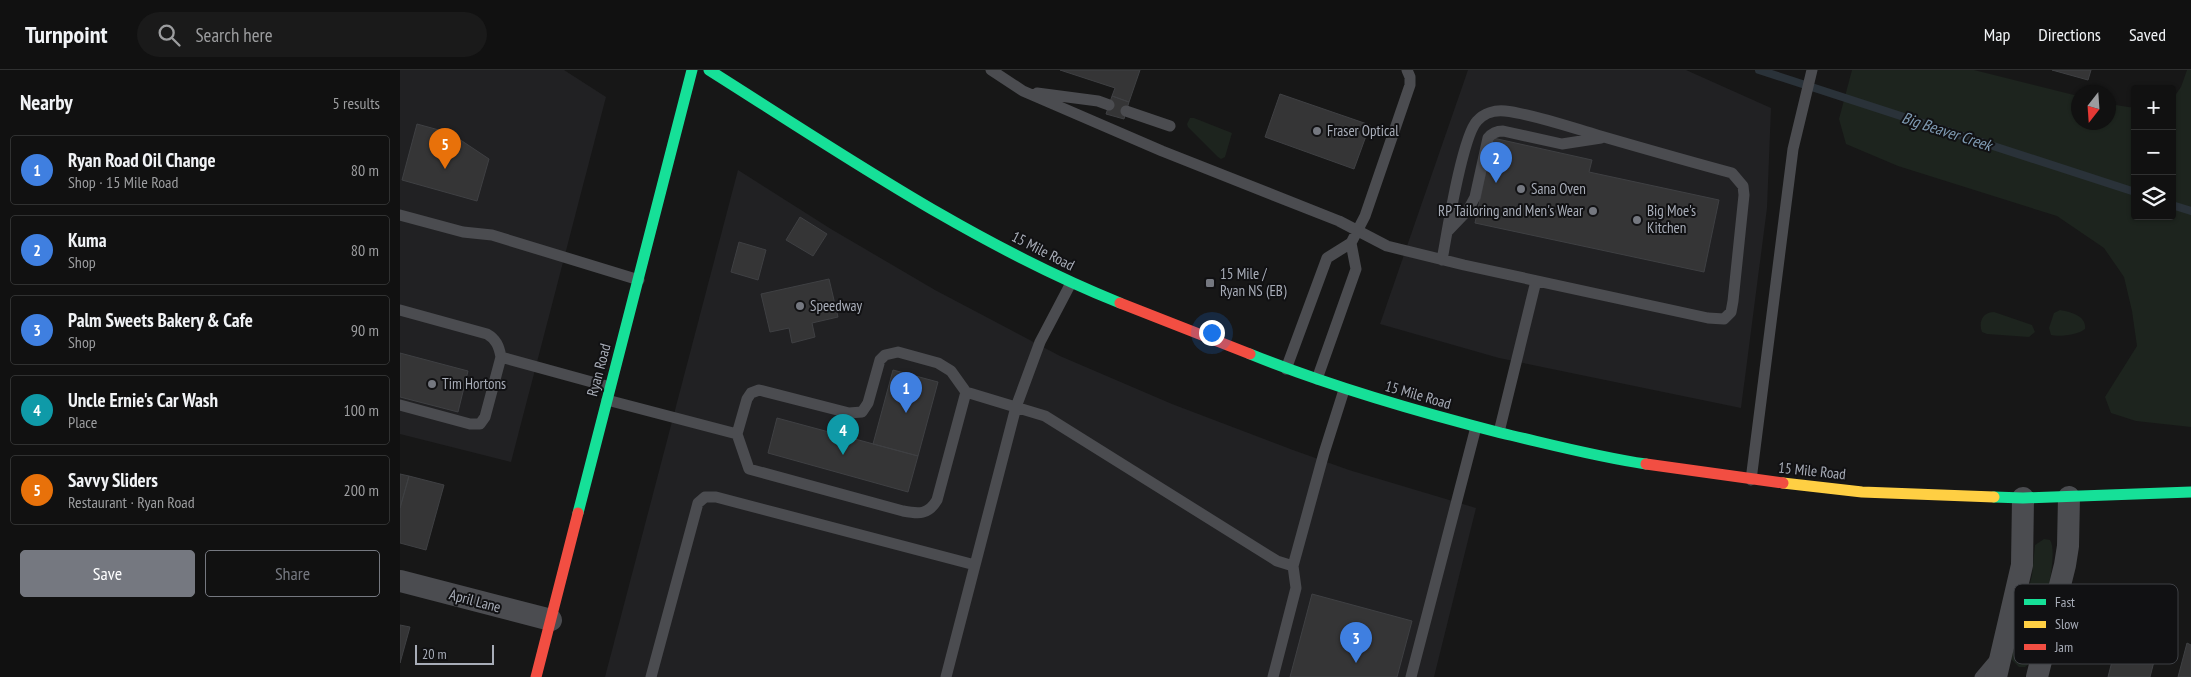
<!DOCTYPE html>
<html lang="en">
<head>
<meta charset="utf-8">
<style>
  :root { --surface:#111; --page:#1a1a1a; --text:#f1f3f6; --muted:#9c9d9f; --line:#303131; --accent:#757880 }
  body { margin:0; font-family:"PT Sans Narrow",sans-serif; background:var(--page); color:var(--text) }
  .controls { position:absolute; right:15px; top:15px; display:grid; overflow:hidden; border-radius:5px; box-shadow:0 1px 4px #0004 }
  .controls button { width:45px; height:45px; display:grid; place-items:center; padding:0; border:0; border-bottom:1px solid var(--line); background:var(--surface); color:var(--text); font:25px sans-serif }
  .compass { position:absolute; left:1671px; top:15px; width:45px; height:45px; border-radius:50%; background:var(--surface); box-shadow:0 1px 4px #0004; rotate:197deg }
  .scale { position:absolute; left:15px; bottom:12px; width:79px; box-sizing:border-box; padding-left:5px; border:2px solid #a8adb8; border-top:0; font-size:14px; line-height:18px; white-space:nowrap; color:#a8adb8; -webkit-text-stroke:4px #111113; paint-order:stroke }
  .you { position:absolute; left:811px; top:262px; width:18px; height:18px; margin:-12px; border:4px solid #fff; border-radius:50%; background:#1a73e8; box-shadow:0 0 0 8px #1a73e833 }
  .badge { display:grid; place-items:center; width:32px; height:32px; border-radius:50%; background:var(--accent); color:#fff; font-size:16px; font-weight:700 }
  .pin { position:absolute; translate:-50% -41px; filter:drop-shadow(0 1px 2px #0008) }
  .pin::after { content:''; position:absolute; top:26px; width:18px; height:15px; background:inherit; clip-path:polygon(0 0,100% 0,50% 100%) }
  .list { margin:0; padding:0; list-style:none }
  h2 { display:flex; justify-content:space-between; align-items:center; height:65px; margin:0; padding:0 20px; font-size:21px }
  h2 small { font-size:16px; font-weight:400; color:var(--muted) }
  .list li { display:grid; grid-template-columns:32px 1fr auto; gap:15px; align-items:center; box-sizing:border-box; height:70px; margin:0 10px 10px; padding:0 10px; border:1px solid var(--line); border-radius:5px }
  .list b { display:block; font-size:19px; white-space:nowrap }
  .list p { margin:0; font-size:16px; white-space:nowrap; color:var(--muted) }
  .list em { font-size:16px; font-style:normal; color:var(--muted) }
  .actions { display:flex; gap:10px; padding:15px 20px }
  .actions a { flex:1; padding:11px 0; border:1px solid var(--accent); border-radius:5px; text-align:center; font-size:18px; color:var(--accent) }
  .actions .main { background:var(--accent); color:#fff }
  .icon { flex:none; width:28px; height:28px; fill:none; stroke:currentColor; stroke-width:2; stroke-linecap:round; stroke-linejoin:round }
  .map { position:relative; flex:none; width:1791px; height:607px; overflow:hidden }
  header { display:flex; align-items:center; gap:30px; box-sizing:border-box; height:70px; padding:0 25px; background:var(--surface); border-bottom:1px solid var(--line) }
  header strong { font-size:24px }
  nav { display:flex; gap:28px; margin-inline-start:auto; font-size:18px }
  .search { width:350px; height:45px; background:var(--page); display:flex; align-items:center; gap:12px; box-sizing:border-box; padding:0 18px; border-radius:28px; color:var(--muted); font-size:19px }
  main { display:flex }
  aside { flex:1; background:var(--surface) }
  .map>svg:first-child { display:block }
</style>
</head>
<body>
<header>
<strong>Turnpoint</strong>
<div class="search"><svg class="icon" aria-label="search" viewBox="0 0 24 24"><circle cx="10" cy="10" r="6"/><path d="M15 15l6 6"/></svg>Search here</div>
<nav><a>Map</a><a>Directions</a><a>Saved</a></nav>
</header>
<main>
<aside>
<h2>Nearby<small>5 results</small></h2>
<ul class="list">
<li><span class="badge" style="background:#3f7fe0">1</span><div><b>Ryan Road Oil Change</b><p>Shop · 15 Mile Road</p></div><em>80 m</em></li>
<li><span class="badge" style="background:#3f7fe0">2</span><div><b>Kuma</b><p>Shop</p></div><em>80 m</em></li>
<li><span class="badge" style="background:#3f7fe0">3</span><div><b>Palm Sweets Bakery &amp; Cafe</b><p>Shop</p></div><em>90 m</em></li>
<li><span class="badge" style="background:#0f9aa8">4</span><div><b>Uncle Ernie's Car Wash</b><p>Place</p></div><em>100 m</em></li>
<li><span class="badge" style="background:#e8710a">5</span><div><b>Savvy Sliders</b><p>Restaurant · Ryan Road</p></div><em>200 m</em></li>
</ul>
<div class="actions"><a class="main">Save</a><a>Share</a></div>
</aside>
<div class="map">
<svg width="1791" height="607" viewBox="0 0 1791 607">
  <rect width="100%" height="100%" fill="#171717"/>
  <path fill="#212123" d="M0,0H164L206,27L111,392L0,364Z
    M1068,0H1286L1371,38L1367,138L1341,338L1099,288L980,254Z
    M338,100L431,159L535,220L660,286L772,334L893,380L949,400L1076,438L1034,607H205Z"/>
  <path fill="#1d241e" d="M1452,0H1574L1678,26V52H1708L1709,34L1735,38V146H1772V30L1781,17L1787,0H1791V357L1736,351L1711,343L1705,327L1737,276L1732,241L1724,207L1704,178L1657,146L1498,96L1446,74L1439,49Z
    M790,48H794L832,63L825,87L821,89L818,87L788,57L787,54Z
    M1660,240C1671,242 1687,246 1685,259C1678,265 1660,267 1651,265L1649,258L1654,243Z
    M1594,242L1632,255L1635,262L1629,267L1587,264L1582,262C1578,252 1583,242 1594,242Z
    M1644,469L1650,470C1661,487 1635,571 1630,593L1625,597H1619L1611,589L1632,505L1635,475Z"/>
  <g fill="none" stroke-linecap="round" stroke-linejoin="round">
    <path stroke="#2a3239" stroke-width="8" d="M1359,0L1735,122
      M1772,135L1791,141"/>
  </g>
  <path fill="#353536" stroke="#3f4043" d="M660,0H740L729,32L712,26L715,18Z
    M1652,0H1691L1688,10Z
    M880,24L970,55L954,99L865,67Z
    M712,26L729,32L724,49L706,44Z
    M17,54L50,63L89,89L77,131L2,110Z
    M1093,68L1192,90L1189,102L1319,130L1304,202L1075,153Z
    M400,147L427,164L413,186L386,170Z
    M339,172L366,180L358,210L331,202Z
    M429,209L438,247L412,253L415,267L392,273L389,258L370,262L361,224Z
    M0,283L68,301L58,342L0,327Z
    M493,300L538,312L518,386L473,374Z
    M377,348L518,386L508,422L368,383Z
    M0,404L9,406L0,438Z
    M9,406L44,415L26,480L0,473V438Z
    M912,524L1012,551L997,607H890Z
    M0,555L10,557L0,593Z
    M1721,556L1751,563L1747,577L1757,580L1750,607H1708Z
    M1787,573L1791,575V607H1778Z"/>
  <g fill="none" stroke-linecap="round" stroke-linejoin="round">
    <path stroke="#4b4c50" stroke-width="11" d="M591,0L623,21L762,81L939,151L987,176L1064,195L1308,248L1324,249L1331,242L1333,231L1344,125L1343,116L1332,103C1287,91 1242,78 1197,65C1170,57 1132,44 1105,41C1095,40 1084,43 1077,51C1062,67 1047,163 1042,190
      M637,23L698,31L709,35
      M726,41L770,56
      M0,145L63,162L92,165L239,210
      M1047,162L1068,140L1075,127L1088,68C1092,63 1096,61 1103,61L1162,74L1201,68
      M0,240L87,264C96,269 99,276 101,287L210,317
      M886,299L927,188L951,173L965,146L1010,15V7L1007,0
      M917,309L956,199L951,173
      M566,322L537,430C528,445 519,444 503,441L349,399L337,364L347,329L351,323L359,320L449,343L462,342L468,333L480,290L485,285L498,282L538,293L551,301L566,322L645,346L877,491L893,496
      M207,330L337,364
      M0,335L70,354H80L85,347L101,287
      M1099,362L1136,211
      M1351,410L1393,79L1412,0
      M251,607L298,433L305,427H316L575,495
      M546,607L616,337L640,272L671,213
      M873,607L896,518L893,496L924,383L944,320
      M1011,607L1076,357
      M1580,607L1596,588"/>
    <path stroke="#4b4c50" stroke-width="22" d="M0,511L151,550
      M1596,607L1622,495L1623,428
      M1637,607L1665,495L1668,476L1669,427"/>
    <path stroke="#16e098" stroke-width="11" d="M309,0C442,84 573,174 720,233
      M850,284C931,317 1015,341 1101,363C1149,374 1197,387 1246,394
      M1594,427L1623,428L1791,422
      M178,443L292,0"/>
    <path stroke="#ffcf43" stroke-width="11" d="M1383,413L1462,422L1594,427"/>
    <path stroke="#f24e42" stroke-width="11" d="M720,233L850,284
      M1246,394L1383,413
      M136,607L178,443"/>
  </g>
  <g fill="#757880" stroke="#111113" stroke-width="2">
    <circle cx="917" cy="61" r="5"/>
    <circle cx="1121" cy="119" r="5"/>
    <circle cx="1193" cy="141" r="5"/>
    <circle cx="1237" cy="150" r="5"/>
    <rect x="805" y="208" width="10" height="10" rx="2.5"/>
    <circle cx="400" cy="236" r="5"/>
    <circle cx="32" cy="314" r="5"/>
  </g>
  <g text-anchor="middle" stroke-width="4" stroke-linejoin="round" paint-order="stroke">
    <g font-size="15" fill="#a8adb8" stroke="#111113" text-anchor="start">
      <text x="927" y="66">Fraser Optical</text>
      <text x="1131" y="124">Sana Oven</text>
      <text x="1183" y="146" text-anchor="end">RP Tailoring and Men's Wear</text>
      <text x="1247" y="146">Big Moe's<tspan x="1247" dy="17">Kitchen</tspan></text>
      <text x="820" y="209">15 Mile /<tspan x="820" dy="17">Ryan NS (EB)</tspan></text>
      <text x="410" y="241">Speedway</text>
      <text x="42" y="319">Tim Hortons</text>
    </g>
    <g font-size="15" fill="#a8adb8" stroke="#111113">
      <text transform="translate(643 181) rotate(27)" y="5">15 Mile Road</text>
      <text transform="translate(199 300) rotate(-75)" y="5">Ryan Road</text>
      <text transform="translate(1018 325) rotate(16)" y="5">15 Mile Road</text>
      <text transform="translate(1412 401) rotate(6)" y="5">15 Mile Road</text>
      <text transform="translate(75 531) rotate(15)" y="5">April Lane</text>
    </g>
    <g font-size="16" font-style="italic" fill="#7f9bb3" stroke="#111113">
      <text transform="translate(1547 61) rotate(18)" y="6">Big Beaver Creek</text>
    </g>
  </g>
  <rect x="1614" y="514" width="164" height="80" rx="8" fill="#111113" stroke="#3e4045" stroke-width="1"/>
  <rect x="1624" y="529" width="22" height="6" fill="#16e098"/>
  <rect x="1624" y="551" width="22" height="7" fill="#ffcf43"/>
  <rect x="1624" y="574" width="22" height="6" fill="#f24e42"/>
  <g font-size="14" fill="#a8adb8">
    <text x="1655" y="537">Fast</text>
    <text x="1655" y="559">Slow</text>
    <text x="1655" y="582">Jam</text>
  </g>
</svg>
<div class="controls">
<button>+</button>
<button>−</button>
<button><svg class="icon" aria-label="layers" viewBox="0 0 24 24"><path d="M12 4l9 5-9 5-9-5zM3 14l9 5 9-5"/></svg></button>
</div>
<svg class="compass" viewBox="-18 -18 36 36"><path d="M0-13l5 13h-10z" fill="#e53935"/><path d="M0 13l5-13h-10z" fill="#9c9d9f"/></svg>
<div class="scale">20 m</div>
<div class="you"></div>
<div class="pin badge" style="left:506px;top:343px;background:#3f7fe0">1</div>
<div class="pin badge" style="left:1096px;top:113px;background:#3f7fe0">2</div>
<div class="pin badge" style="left:956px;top:593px;background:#3f7fe0">3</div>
<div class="pin badge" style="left:443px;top:385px;background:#0f9aa8">4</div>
<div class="pin badge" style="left:45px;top:99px;background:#e8710a">5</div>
</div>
</main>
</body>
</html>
